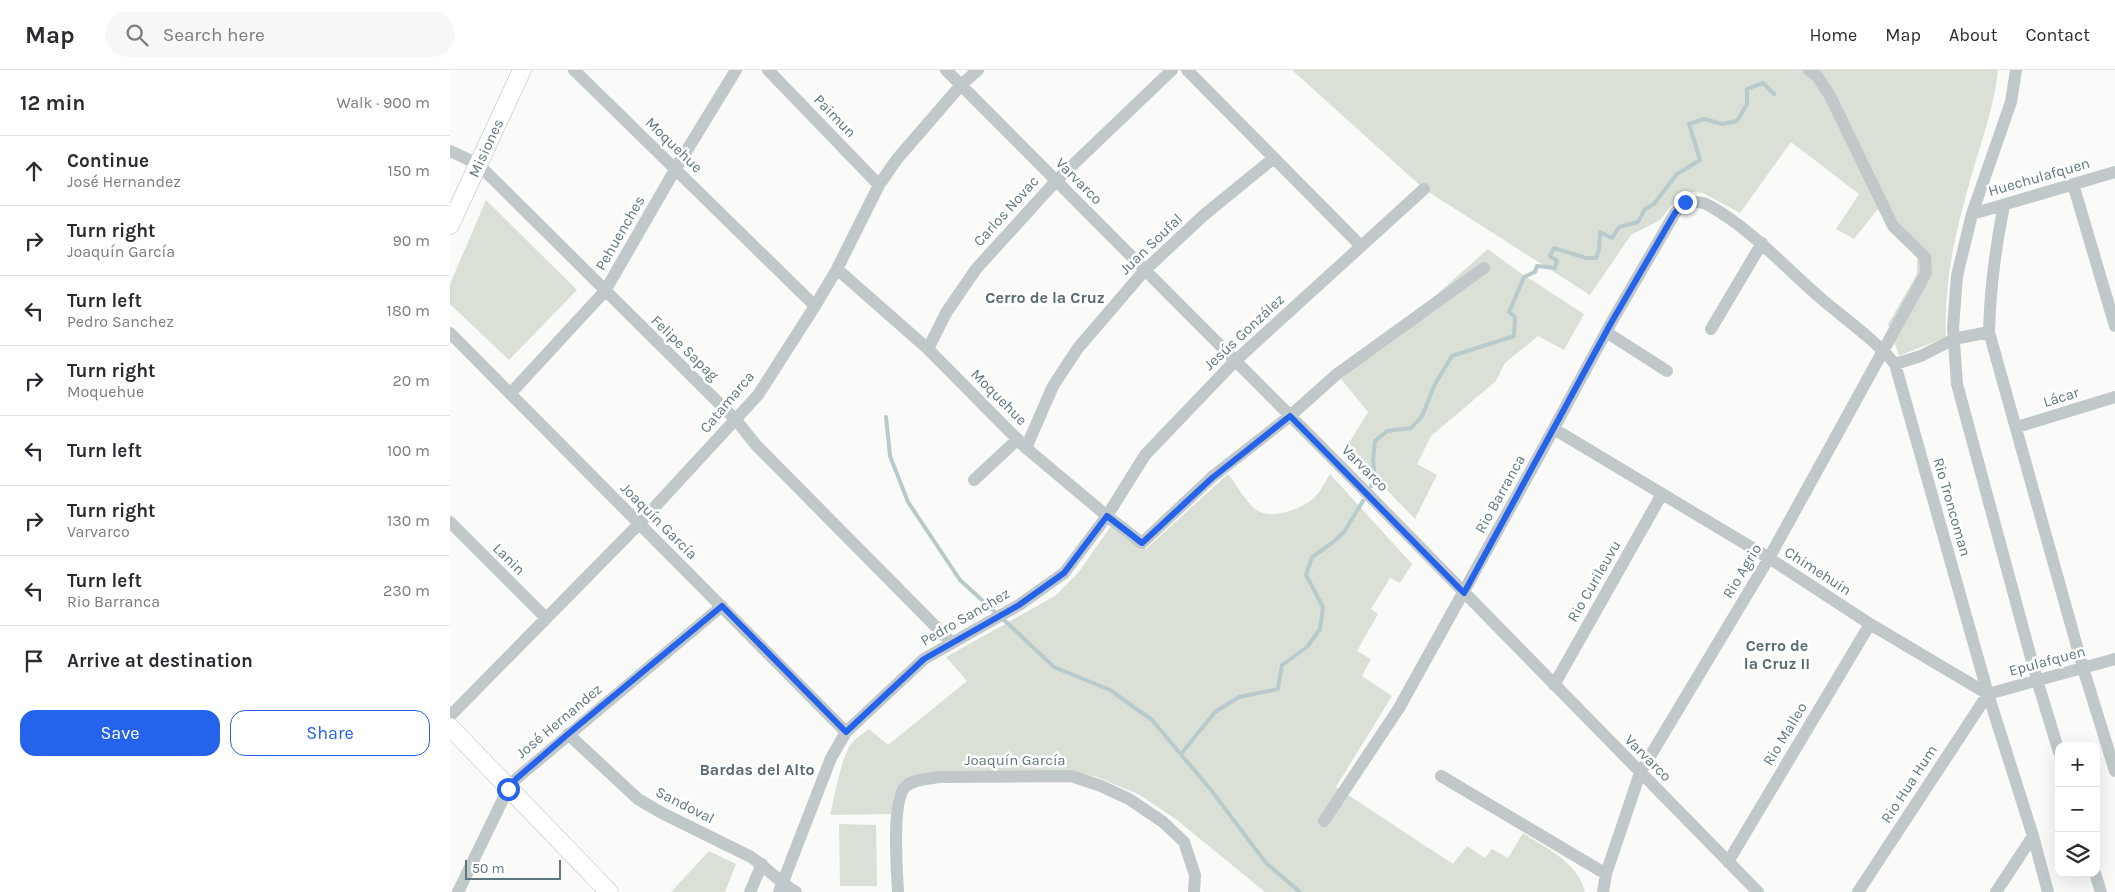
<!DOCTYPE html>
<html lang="en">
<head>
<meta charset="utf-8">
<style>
  :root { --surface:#fff; --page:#f7f7f7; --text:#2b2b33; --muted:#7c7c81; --line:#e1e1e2; --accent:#2563eb }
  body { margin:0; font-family:Karla,sans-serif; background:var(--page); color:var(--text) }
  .controls { position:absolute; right:15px; bottom:15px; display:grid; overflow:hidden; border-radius:10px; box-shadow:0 5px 20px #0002 }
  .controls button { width:45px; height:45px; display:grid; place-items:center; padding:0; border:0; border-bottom:1px solid var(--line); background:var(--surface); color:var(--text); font:25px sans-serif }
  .scale { position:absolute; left:15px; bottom:12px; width:96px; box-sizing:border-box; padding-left:5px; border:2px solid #5e777f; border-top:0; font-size:14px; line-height:18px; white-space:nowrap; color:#5e777f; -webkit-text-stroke:4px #fff; paint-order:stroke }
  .stop { position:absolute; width:15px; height:15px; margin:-11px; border:4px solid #2563eb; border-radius:50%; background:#fff }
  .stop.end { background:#2563eb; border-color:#fff; box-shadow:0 1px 5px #0008 }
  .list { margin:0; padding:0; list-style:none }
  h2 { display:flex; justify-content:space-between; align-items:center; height:65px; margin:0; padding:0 20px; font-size:21px }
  h2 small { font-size:16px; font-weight:400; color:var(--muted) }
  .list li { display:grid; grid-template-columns:32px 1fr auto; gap:15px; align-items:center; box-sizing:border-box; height:70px; padding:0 20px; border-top:1px solid var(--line) }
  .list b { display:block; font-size:19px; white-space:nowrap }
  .list p { margin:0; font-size:16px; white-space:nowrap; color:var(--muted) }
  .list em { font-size:16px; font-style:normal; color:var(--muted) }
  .actions { display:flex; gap:10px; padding:15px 20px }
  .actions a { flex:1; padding:11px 0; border:1px solid var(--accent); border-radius:15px; text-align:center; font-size:18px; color:var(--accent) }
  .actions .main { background:var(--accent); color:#fff }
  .icon { flex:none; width:28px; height:28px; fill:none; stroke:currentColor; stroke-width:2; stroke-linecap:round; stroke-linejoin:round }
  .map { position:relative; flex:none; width:1665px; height:822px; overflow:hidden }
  header { display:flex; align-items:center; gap:30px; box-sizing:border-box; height:70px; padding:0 25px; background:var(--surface); border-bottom:1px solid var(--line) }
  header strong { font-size:24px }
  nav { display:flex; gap:28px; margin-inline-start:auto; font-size:18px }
  .search { width:350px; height:45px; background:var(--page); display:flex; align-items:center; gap:12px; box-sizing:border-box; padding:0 18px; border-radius:28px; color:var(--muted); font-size:19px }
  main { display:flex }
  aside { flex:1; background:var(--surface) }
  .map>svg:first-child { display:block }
</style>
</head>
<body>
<header>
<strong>Map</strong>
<div class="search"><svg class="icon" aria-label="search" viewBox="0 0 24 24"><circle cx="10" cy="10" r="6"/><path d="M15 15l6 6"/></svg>Search here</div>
<nav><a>Home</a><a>Map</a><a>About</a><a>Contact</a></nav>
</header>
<main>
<aside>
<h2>12 min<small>Walk · 900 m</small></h2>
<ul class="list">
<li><svg class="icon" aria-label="ahead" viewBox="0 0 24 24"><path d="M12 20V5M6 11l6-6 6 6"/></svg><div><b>Continue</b><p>José Hernandez</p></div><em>150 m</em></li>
<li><svg class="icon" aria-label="right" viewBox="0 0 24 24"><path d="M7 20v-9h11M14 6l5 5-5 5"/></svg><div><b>Turn right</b><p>Joaquín García</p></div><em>90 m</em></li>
<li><svg class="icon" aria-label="left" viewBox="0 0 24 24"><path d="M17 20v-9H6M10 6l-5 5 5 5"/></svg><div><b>Turn left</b><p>Pedro Sanchez</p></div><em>180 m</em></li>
<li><svg class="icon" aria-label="right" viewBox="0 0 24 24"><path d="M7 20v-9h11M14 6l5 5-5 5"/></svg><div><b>Turn right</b><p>Moquehue</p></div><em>20 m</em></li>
<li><svg class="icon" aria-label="left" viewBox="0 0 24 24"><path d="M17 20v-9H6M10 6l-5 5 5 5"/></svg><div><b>Turn left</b></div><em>100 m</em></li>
<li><svg class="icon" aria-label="right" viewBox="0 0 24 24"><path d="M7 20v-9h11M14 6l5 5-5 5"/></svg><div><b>Turn right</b><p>Varvarco</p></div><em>130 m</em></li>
<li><svg class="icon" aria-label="left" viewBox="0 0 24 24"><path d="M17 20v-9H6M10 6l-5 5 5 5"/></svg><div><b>Turn left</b><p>Rio Barranca</p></div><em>230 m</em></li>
<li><svg class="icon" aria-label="arrive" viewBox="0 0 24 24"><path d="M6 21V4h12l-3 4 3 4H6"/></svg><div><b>Arrive at destination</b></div></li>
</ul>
<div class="actions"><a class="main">Save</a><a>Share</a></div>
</aside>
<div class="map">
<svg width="1665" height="822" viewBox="0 0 1665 822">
  <rect width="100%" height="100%" fill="#fafaf8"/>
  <path fill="#dbe0d6" d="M842,0H1548C1545,30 1535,61 1526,90C1509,148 1493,206 1496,267L1449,286L1438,254L1467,204V187L1438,157L1428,139L1404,169L1386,159L1409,124L1341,72L1290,143L1253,123L1243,122L1234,125L1225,131L1210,150L1181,165L1140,225L974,119Z
    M36,130L127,220L59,290L0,234V214Z
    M1038,179L1069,202L1134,244L1114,280L1088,266L1055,293L1046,311L981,366L967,394L987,405L965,449L896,378L918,342L891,309Z
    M778,404C786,414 794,429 804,438C818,452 853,439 865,427C871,421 875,412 880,404L962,494L950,513L940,508L921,539L928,544L907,581L921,589L912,606L942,626L886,717L1003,794L1017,776L1035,788L1042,779L1058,788L1073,763C1096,778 1129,793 1135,822H815L727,750L690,725L647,707L618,701L495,702L449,718L444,725L441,744L380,745C385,725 390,691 401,674C406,668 413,663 419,659L438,675L517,611L496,587L605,526L628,503L661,456L688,477L696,479Z
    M389,754L426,755L427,816H390Z
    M259,781L286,794L275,822H221Z"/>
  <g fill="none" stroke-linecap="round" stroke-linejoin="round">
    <path stroke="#b8cacb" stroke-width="4" d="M436,347L440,386L458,432L510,510L544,541
      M921,416L925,408L923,390L925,371L937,361L961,358L972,346L985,314L1002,286L1064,266L1065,247L1059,242L1074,207L1085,202L1087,196L1105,198L1107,191L1100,186L1104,178L1136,188H1146L1149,180L1150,162L1162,168L1169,157L1188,152L1195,139L1204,134L1227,104L1250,90L1239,54L1254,49L1272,54L1287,51L1297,34V19L1313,13L1324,24
      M553,549L604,597L660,620L702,650L761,720L816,793L850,822
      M731,684L765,642L789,627L828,619L832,595L857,577L870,559L873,537L856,505L862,487L882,473L894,462L913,431"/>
    <defs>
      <path id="secondary" d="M0,155L72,0
        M0,657L159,822"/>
    </defs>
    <use href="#secondary" stroke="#b5bec1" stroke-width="19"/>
    <path stroke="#c0c8ca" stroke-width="12" d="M124,0L365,236
      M318,0L429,115
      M496,0L904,410L1308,822
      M737,0L911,176
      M1566,0L1561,32L1522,144L1507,206L1503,258L1507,314L1587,610L1609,682
      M0,81L28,94L286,350L306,375L502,573
      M1623,114L1665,256
      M1554,135C1545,180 1540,216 1539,262L1633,598L1665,701
      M1522,144L1665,102
      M387,199L478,279L576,378L657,446L692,473L762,407L840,346L887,304L1034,198
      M1261,259L1312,173
      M1156,262L1217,301
      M0,263L396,662
      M478,279L496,243L526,199L606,111L722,0
      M1445,294L1471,286L1504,269L1539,262
      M60,324L155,221L226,98L286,0
      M1567,357L1665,327
      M1104,359L1319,488L1420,554L1538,624
      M576,378L603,316L628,278L695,200L754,145L824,88
      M524,410L568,369
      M0,452L96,548
      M1104,615L1212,424
      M1538,624L1665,589
      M0,646L189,454L308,325L365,236L387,199L429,115L447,89L511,15L528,0
      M118,664L188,729L210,742L301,787C317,798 329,812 346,822
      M991,706L1156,804
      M874,751L949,638L1084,395L1161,253L1225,143L1235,132C1245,132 1252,131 1260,136C1304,161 1336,199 1374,231C1399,252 1425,270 1445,294L1538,624L1583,766L1598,822
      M1278,792L1420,554
      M1645,803L1651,822
      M8,822L58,719L66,709L272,536
      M300,822L312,794
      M329,822L381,688L396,662L474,589L569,535L614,503L657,446L695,385L785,291L974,119
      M448,822C447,801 441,729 456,716C464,709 479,709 489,707L621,706L651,716L679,729L713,752L734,772L745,805L744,822
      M1153,822L1156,804L1190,703L1319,488L1476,203L1475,187L1443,156L1380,26L1367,6L1359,0
      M1408,822L1538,624
      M1546,822L1583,766"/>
    <use href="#secondary" stroke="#fff" stroke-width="18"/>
  </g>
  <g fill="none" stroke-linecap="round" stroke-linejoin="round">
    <path stroke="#2563eb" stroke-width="6" d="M58,719L66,709L118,664L272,536L396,662L474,589L569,535L614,503L657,446L692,473L762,408L840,346L1014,523L1161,253L1225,143L1235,132"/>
  </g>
  <g text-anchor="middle" stroke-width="5" stroke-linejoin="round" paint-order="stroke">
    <g font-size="15" fill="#5e777f" stroke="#fff">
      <text transform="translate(385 46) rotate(46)" y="5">Paimun</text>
      <text transform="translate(224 75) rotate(44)" y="5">Moquehue</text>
      <text transform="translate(36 78) rotate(-65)" y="5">Misiones</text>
      <text transform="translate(1589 107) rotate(-16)" y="5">Huechulafquen</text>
      <text transform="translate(629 111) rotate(45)" y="5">Varvarco</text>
      <text transform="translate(556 141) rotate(-48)" y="5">Carlos Novac</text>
      <text transform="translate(170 163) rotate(-60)" y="5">Pehuenches</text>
      <text transform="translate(701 174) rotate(-44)" y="5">Juan Soufal</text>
      <text transform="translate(794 262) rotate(-43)" y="5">Jesús González</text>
      <text transform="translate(235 278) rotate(44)" y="5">Felipe Sapag</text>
      <text transform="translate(549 327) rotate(45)" y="5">Moquehue</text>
      <text transform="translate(1611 327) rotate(-17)" y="5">Lácar</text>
      <text transform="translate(277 332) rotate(-50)" y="5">Catamarca</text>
      <text transform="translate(915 398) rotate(45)" y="5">Varvarco</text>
      <text transform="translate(1050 424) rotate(-61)" y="5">Rio Barranca</text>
      <text transform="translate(1502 437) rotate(74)" y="5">Rio Troncoman</text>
      <text transform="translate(209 451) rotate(45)" y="5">Joaquín García</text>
      <text transform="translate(59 489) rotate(45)" y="5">Lanin</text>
      <text transform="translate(1292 501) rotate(-59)" y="5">Rio Agrio</text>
      <text transform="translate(1368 501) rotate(33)" y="5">Chimehuin</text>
      <text transform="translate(1144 511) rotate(-60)" y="5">Rio Curileuvu</text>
      <text transform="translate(515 547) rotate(-30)" y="5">Pedro Sanchez</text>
      <text transform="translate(1597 591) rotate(-15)" y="5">Epulafquen</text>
      <text transform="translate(109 651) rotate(-40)" y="5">José Hernandez</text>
      <text transform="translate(1335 664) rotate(-59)" y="5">Rio Malleo</text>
      <text transform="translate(1198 688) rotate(45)" y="5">Varvarco</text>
      <text x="565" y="695">Joaquín García</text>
      <text transform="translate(1459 714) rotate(-57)" y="5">Rio Hua Hum</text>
      <text transform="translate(235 735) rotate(27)" y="5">Sandoval</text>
    </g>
    <g font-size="16" font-weight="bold" fill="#56696f" stroke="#fff">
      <text x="595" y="233">Cerro de la Cruz</text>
      <text x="1327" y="581">Cerro de<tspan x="1327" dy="18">la Cruz II</tspan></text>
      <text x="307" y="705">Bardas del Alto</text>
    </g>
  </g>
</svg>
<div class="controls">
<button>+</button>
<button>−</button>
<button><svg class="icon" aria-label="layers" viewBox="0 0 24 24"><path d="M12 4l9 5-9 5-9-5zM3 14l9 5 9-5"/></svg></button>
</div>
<div class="scale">50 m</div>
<div class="stop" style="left:58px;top:719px"></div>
<div class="stop end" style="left:1235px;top:132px"></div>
</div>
</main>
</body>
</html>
